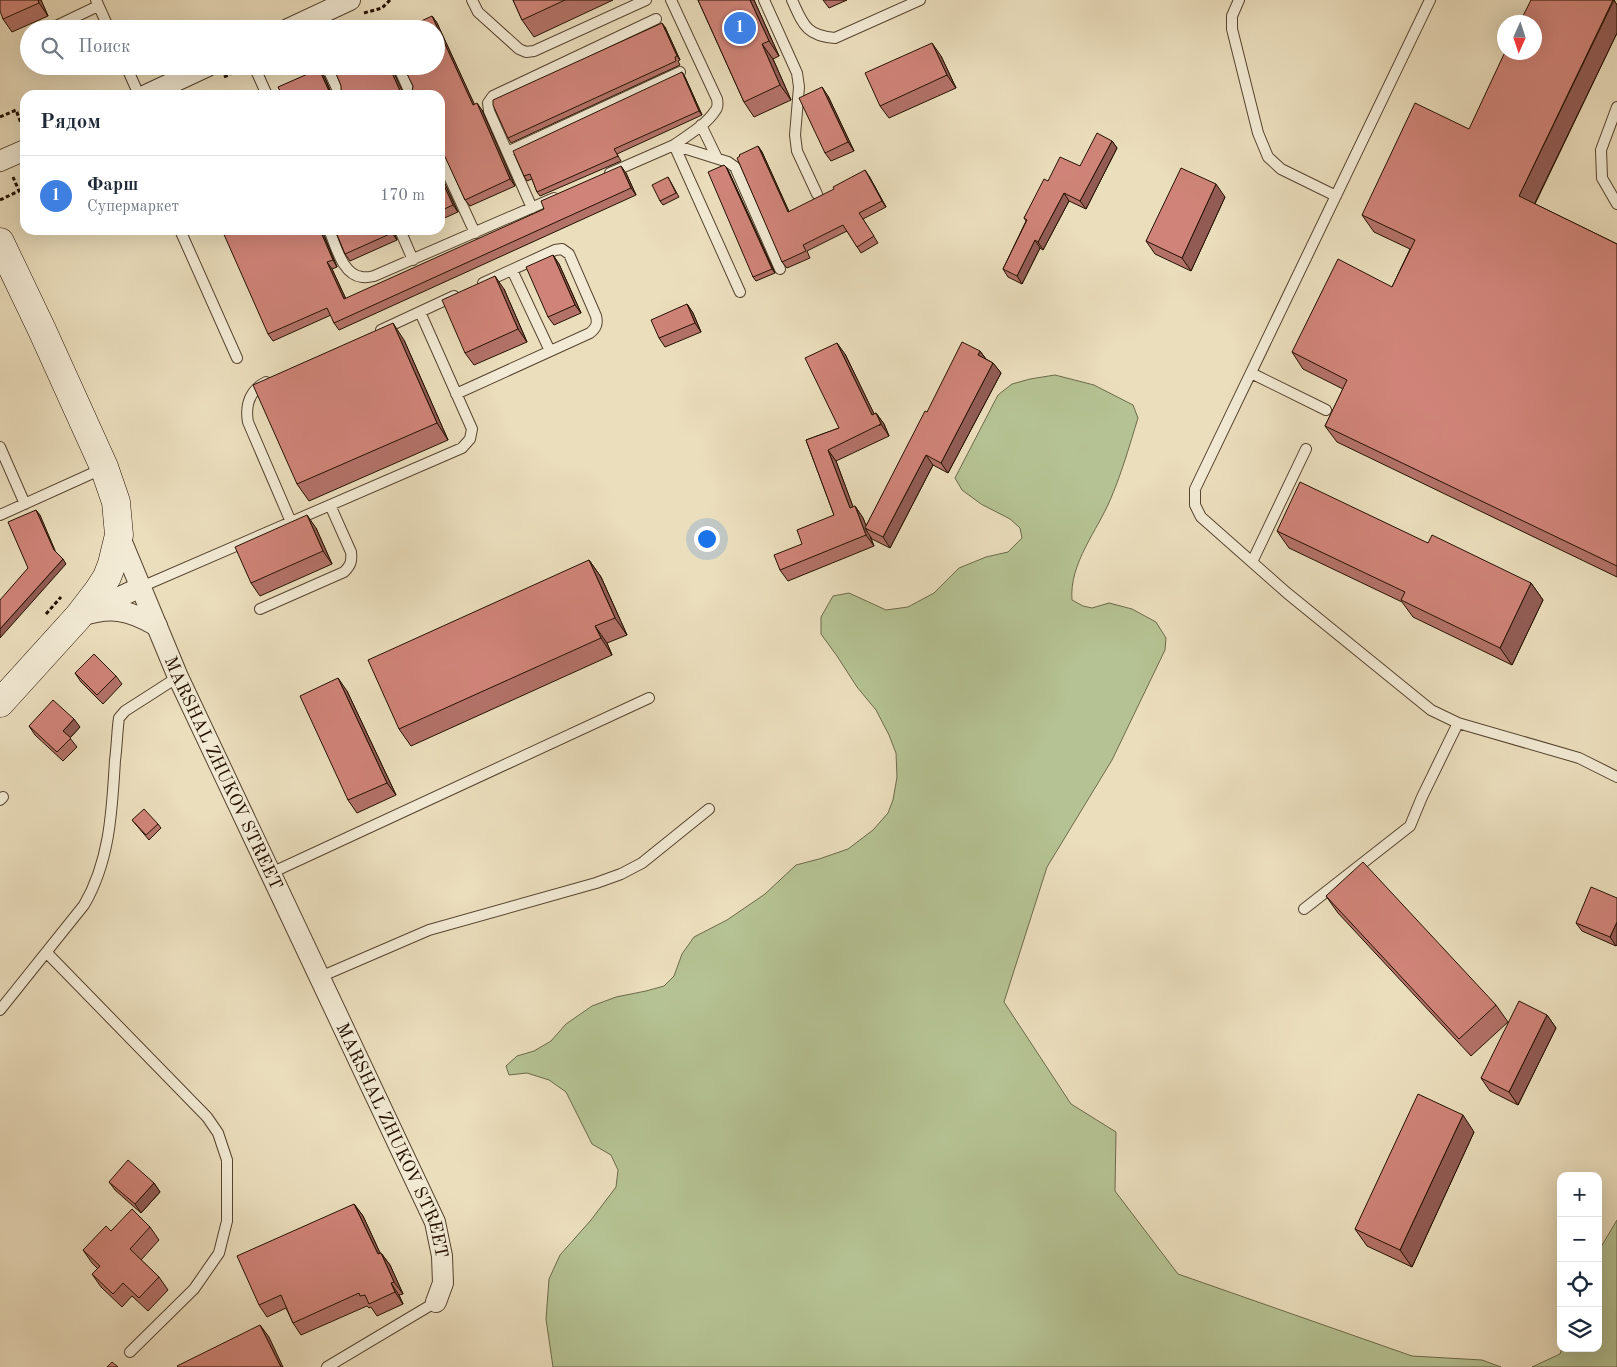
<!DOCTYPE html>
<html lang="ru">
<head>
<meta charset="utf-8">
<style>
  :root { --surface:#fff; --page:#f6f6f7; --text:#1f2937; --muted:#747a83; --line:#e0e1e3; --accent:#8f2418 }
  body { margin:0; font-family:"Old Standard TT",serif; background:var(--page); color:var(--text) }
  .controls { position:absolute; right:15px; bottom:15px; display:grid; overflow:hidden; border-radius:10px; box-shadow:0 5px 20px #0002 }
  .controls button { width:45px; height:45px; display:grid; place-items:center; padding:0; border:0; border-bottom:1px solid var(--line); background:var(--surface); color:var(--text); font:25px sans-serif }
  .compass { position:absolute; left:1497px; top:15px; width:45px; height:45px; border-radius:50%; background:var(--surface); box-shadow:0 5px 20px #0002; rotate:183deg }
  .you { position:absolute; left:706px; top:538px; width:18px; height:18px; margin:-12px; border:4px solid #fff; border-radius:50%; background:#1a73e8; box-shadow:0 0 0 8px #1a73e833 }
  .badge { display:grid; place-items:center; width:32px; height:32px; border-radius:50%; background:var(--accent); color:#fff; font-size:16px; font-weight:700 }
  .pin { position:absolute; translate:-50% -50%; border:2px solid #fff; box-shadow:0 1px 5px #0006 }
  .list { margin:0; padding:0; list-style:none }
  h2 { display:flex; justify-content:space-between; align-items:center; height:65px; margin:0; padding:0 20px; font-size:21px }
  h2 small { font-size:16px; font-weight:400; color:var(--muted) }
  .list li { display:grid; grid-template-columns:32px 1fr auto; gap:15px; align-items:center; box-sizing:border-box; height:80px; padding:0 20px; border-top:1px solid var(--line) }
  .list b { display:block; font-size:19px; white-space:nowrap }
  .list p { margin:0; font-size:16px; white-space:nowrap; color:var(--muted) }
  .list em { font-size:16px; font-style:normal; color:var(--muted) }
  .icon { flex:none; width:28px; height:28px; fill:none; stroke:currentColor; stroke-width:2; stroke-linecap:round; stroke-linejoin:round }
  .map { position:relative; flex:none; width:1617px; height:1367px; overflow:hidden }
  .search { position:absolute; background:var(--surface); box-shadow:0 5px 20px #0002; left:20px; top:20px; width:425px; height:55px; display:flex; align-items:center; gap:12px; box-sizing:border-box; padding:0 18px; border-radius:28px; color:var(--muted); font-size:19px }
  .panel { position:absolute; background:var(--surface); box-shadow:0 5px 20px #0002; left:20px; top:90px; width:425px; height:145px; border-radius:15px }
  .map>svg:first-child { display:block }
</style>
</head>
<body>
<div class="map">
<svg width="1617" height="1367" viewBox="0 0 1617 1367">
  <rect width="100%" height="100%" fill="#ebdebd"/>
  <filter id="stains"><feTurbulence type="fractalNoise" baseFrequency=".004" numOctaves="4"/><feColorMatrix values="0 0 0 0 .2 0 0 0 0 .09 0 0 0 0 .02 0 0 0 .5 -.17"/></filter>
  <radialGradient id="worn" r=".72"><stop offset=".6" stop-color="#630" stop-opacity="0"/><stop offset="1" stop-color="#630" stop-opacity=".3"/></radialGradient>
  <path fill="#b5c293" stroke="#6c6a4a" d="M1055,375L1094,385L1133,405L1138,418C1130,444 1122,472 1111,498C1098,530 1069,563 1072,600L1083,606L1092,608L1109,603L1132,609L1156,622L1166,638L1165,650L1112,760L1047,867L1004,1002L1071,1104L1116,1132L1115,1191L1178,1274L1412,1356L1482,1360L1501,1367H553L546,1319L549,1279L560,1255L591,1220L616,1187L618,1170L611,1155L592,1144L566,1092L549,1080L527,1073L509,1075L506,1066L517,1056L534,1051L551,1041L566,1024L592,1006L616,997L646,991L664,986L674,976L682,954L694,937L727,920L765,894L796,865L819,859L848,849L873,830L888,813L893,800L897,777L896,753L889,735L876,710L857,687L837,656L821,634V617L833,596L849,593L886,610L908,607L934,593L959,568L986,557L1008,552L1022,538L1020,528L1010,519L981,504L962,490L955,478L998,395L1012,384L1030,379Z
    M1617,1220V1367H1532L1560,1354L1562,1348H1598V1252Z"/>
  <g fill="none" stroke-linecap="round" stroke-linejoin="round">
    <defs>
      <path id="service" d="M96,0L109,29
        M472,0L478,12L519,49L526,52L534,51L646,0
        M671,0L717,99C718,104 718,108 715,111C706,125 688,135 674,145L740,292
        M764,0L797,73L799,87L795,135L797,151L817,194
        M792,0C803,24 806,36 835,38L920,0
        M1239,0L1232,16V29L1258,133L1268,157L1281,169L1336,196
        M1430,0L1195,489V505L1201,517L1287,593L1431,710L1458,723L1579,758L1617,777
        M50,29L98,6
        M126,66L139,95
        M254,66L267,95
        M398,66L411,95
        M328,69L340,95
        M1617,107L1601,150L1602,178L1617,204
        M701,125L717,158
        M507,152L680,72
        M440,157L475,233
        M610,173L674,145L728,162L735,167L780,269
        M532,208L489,111L488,103L493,96L656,19
        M180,230L237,358
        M329,230C336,245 342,275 362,277C366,278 370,277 374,276L554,198
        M400,230L413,260
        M512,270L550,351
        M381,330L454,296
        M1251,373L1326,410
        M266,382C250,390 245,405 248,422L291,522
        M456,394L590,333C596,328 598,324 596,316L569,254L562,249L555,250L483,283
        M0,447L25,504
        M0,515L104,468
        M1252,562L1306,449
        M141,587L462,448L470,439L472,429L420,312
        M260,609L344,572C351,565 352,561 351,552L330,505
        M0,800L3,797
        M271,873L649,698
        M1304,909L1410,826L1422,797L1458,723
        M47,953L207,1117L218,1133L227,1160V1221L219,1253L194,1289L130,1352
        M320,977L429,930L596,883L621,874L642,863L709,809
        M0,1010L84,905C110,861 112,810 115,760C117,746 117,731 119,718L125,711L178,677
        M327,1367L436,1302"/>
      <g id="minor">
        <path d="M288,29L350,0"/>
        <path d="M146,95L208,66"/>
        <path d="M0,161L25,150"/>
        <path id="s1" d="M119,535L178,677L435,1222L442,1256L443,1283L436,1302"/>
        <path d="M96,608L141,587"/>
        <path d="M78,617C110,606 128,609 157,626"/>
      </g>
      <path id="secondary" d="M0,242L42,330L104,467L116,502L119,535L112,564L107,577L98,591L78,617L0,703"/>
    </defs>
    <use href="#service" stroke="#56442f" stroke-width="12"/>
    <use href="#minor" stroke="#56442f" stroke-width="22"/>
    <use href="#secondary" stroke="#241100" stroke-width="29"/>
    <path stroke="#241100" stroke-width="3" stroke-dasharray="4 2.5" stroke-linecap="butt" d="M364,13L382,8L390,0
      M224,77L241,69
      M0,117L16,110L24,131
      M0,200L19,191L13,177
      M46,614L61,597"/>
    <use href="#service" stroke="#f2ead4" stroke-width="10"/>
    <use href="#minor" stroke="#f2ead4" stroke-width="20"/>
    <use href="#secondary" stroke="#f2ead4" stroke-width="28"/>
  </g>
  <path fill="#b37268" stroke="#241100" d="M0,0H41L48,16L12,32L3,19Z
    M513,0H613L534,37L522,20Z
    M698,0H754L779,56L773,59L791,100L754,117L744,102Z
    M823,0H847L829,8Z
    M1614,0L1617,5V33L1535,204L1617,244V577L1337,442L1325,426L1343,389L1303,369L1292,352L1392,287L1410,249L1374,232L1362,215L1469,129Z
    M432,16L437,23L474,104L482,110L515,186L470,206L465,200L443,151H440V95H272L280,91L324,76L332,94H338L392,68L403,94H408L412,92Z
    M665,27L680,60L678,61L680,65L511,143L508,138Z
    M941,56L956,88L889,118L880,106Z
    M682,72L685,77L702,115L617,154L621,161L540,196L537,192L532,179L527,181L524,176Z
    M828,96L854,151L831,161L825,153Z
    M1112,141L1117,148L1086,209L1069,201L1043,250L1040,248L1022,284L1008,277L1003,269L1026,221L1024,218L1048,181L1080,166Z
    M758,146L762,152L789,212L869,176L886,207L863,219L878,243L861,253L847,231L807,251L810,258L787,268L782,262Z
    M726,167L729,172L775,273L756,281L753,277Z
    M440,173L458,212L440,220Z
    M626,173L636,195L339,330L334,323L331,315L273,341L268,334L323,233L337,267L332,269L346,299Z
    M668,177L679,197L663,205L660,201Z
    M1225,197L1191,271L1155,254L1146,241Z
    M335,230H393L397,240L350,261L345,254Z
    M406,230H419L409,235Z
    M553,255L559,264L581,313L554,325L548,317Z
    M504,289L527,342L474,365L465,353Z
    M687,304L693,313L701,332L665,347L659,338Z
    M404,340L448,440L309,501L297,484Z
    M980,351L986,359L993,363L1001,373L948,473L933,465L890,548L872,539L870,536L874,546L788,581L780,570L802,544L834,515L806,440L839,428L845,354L874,414L876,413L884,424L889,436L836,461L853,507L855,506L863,518L866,526L927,412Z
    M316,528L332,564L260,596L251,583Z
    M1277,531L1428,543L1531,583L1543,600L1512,665L1413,617L1402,602L1289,548Z
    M589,560L601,577L627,635L607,643L612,655L411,746L399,729Z
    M75,673L116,676L122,684L103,704L81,682Z
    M347,691L396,795L357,813L348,800Z
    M29,726L80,727L70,738L77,747L63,761L35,735Z
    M132,820L158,824L161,828L149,840Z
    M1326,896L1496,1005L1508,1022L1471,1056L1338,913Z
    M1617,898L1616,946L1582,931L1576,923Z
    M1547,1015L1556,1028L1518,1105L1490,1091L1481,1078Z
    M1474,1132L1412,1267L1367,1246L1355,1229Z
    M109,1182L154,1183L160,1192L141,1213L115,1190Z
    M354,1204L363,1216L380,1253H381L390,1265L403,1294L399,1295L403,1304L377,1316L371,1307L369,1308L367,1306L301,1335L293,1323L286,1308L267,1317L259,1305Z
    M150,1227L159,1240L141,1260L159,1277L168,1290L148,1311L132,1296L122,1307L101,1287L92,1274L98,1269L92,1263L83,1250L111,1231Z"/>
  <path fill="#925c55" stroke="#241100" d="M38,0H41L48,16L39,3Z
    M750,0H754L779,56L769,41Z
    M1614,0L1617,5V33L1530,213L1519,196Z
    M432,16L437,23L478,112L473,105Z
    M662,23L665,27L680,60L677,56Z
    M932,43L941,56L956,88L947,75Z
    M762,44L773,59L791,100L780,85Z
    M389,66H392V68L404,95L400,91Z
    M319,69L324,76L332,95L329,91Z
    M682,72L685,77L702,115L699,111Z
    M822,87L828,96L854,151L848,142Z
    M477,103L482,110L515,186L510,179Z
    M1112,141L1117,148L1086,209L1080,201Z
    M758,146L762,152L792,218L788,212Z
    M621,166L626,173L636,195L631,188Z
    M726,167L729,172L775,273L772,269Z
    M865,170L869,176L886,207L882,201Z
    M440,173L458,212L453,205L440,177Z
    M1216,184L1225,197L1191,271L1182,258Z
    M1064,193L1069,201L1043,250L1038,242Z
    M320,230H322L323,233L337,267L333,260Z
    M391,230H393L397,240L392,233Z
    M1035,240L1040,248L1022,284L1017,276Z
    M553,255L559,264L581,313L575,305Z
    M327,262L332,269L349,306L344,299Z
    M495,276L504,289L527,342L518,329Z
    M687,304L693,313L701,332L695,323Z
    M393,323L404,340L448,440L437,423Z
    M837,343L845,354L880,426L872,415Z
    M980,351L987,361L978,355Z
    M993,363L1001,373L948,473L941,463Z
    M876,413L884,424L889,436L881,424Z
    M828,450L836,461L858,520L850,508Z
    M926,455L933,465L890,548L883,537Z
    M855,506L863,518L868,530L865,528L870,536L874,546L866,535Z
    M36,510L40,515L57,555L54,550Z
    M307,515L316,528L332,564L323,551Z
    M63,559L66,564L0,638V629Z
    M589,560L601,577L627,635L615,618Z
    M1531,583L1543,600L1512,665L1500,648Z
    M595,626L607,643L612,655L601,638Z
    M338,678L347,691L396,795L387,783Z
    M74,719L80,727L69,739L63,731Z
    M1617,922V945L1616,946L1610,937Z
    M1547,1015L1556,1028L1518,1105L1509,1092Z
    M1463,1115L1474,1132L1412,1267L1400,1250Z
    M154,1183L160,1192L141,1213L135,1204Z
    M354,1204L363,1216L386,1266L378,1254Z
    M381,1253L390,1265L403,1294L394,1282Z
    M391,1283L399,1295L403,1304L395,1292Z
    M260,1325L269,1337L283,1367H281Z"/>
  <path fill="#d08479" stroke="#241100" d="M0,0H38L39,3L3,19L0,11Z
    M513,0H565L522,20Z
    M698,0H750L769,41L762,44L780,85L744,102Z
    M1531,0H1613L1519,196L1617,244V566L1325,426L1347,380L1292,352L1338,259L1392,287L1415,240L1362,215L1415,103L1469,129L1505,52H1534V22H1520Z
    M432,16L473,105L477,103L510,179L465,200L440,146V95H272L280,91L278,87L319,69L329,91L332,94H338L341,92V86L333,66H389L400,91L402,94H408L412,92L413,86L403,66H436V29H404Z
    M662,23L677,56L675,57L676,61L508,138L493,105V100Z
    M932,43L947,75L880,106L865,73Z
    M682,72L699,111L614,149L618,156L537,192L530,174L524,176L513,151Z
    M822,87L848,142L825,153L799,98Z
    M1097,133L1112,141L1080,201L1064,193L1038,242L1035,240L1017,276L1003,269L1027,220L1024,218L1044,179L1048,181L1060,157L1080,166Z
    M758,146L788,212L834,189L833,187L865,170L882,201L859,213L874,236L857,247L843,225L803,245L806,251L782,262L737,158L740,156L739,155Z
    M724,165L726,167L772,269L753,277L708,172Z
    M621,166L631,188L334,323L327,308L268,334L222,230H320L333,260L327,262L344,299L544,209L541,201Z
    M1181,168L1216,184L1182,258L1146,241Z
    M440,177L453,205L440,211Z
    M668,177L676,193L660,201L652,185Z
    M335,230H391L392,233L345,254Z
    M553,255L575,305L548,317L526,267Z
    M495,276L518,329L465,353L442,300Z
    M687,304L695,323L659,338L651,320Z
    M393,323L437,423L297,484L253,385Z
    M962,342L980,351L978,355L993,363L941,463L926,455L883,537L865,528L925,411L927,412Z
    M837,343L872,415L876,413L881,424L828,450L850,508L855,506L866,535L780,570L774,555L802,544L797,530L834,515L806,440L839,428L805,358Z
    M1300,482L1428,543L1432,535L1531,583L1500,648L1401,600L1405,592L1277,531Z
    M36,510L54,550L63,559L0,629V600L28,568L8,522Z
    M307,515L323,551L251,583L235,547Z
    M589,560L615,618L595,626L601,638L399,729L368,660Z
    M94,654L116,676L97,695L75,673Z
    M338,678L387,783L348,800L300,696Z
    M53,700L74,719L63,731L71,738L57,752L29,726Z
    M144,809L158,824L146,835L132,820Z
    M1363,862L1496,1005L1459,1039L1326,896Z
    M1591,887L1617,898V922L1610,937L1576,923Z
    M1519,1001L1547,1015L1509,1092L1481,1078Z
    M1418,1094L1463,1115L1400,1250L1355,1229Z
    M128,1160L154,1183L135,1204L109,1182Z
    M354,1204L378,1254L381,1253L394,1282L391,1283L395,1292L369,1304L365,1295L360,1296L359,1293L293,1323L281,1295L259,1305L237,1256Z
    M132,1209L150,1227L130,1249L159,1277L139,1298L123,1283L113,1294L92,1274L100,1266L83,1250L106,1226L111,1231Z
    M260,1325L281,1367H178L177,1366Z
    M112,1362L118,1367H107Z"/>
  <g text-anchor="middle" stroke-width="4" stroke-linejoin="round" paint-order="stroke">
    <g font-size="18" fill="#241100" stroke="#f2ead4">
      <text dy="6" stroke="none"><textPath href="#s1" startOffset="260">MARSHAL ZHUKOV STREET</textPath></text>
      <text dy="6" stroke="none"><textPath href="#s1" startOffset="665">MARSHAL ZHUKOV STREET</textPath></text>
    </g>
  </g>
  <rect width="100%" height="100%" filter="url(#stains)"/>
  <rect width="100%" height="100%" fill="url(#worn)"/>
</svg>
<div class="controls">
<button>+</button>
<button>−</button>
<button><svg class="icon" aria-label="locate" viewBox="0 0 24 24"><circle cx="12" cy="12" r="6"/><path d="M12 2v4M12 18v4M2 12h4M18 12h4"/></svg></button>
<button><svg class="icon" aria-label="layers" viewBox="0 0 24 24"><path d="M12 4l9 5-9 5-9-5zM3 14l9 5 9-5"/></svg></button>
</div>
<svg class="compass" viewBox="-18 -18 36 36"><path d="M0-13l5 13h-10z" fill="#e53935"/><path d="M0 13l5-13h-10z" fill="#747a83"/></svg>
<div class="you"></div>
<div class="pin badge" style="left:740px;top:28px;background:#3f7fe0">1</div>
<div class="search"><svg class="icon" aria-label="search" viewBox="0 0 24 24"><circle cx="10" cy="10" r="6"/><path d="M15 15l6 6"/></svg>Поиск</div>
<section class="panel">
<h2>Рядом<small></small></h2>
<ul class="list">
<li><span class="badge" style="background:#3f7fe0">1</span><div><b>Фарш</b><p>Супермаркет</p></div><em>170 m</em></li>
</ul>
</section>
</div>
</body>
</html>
